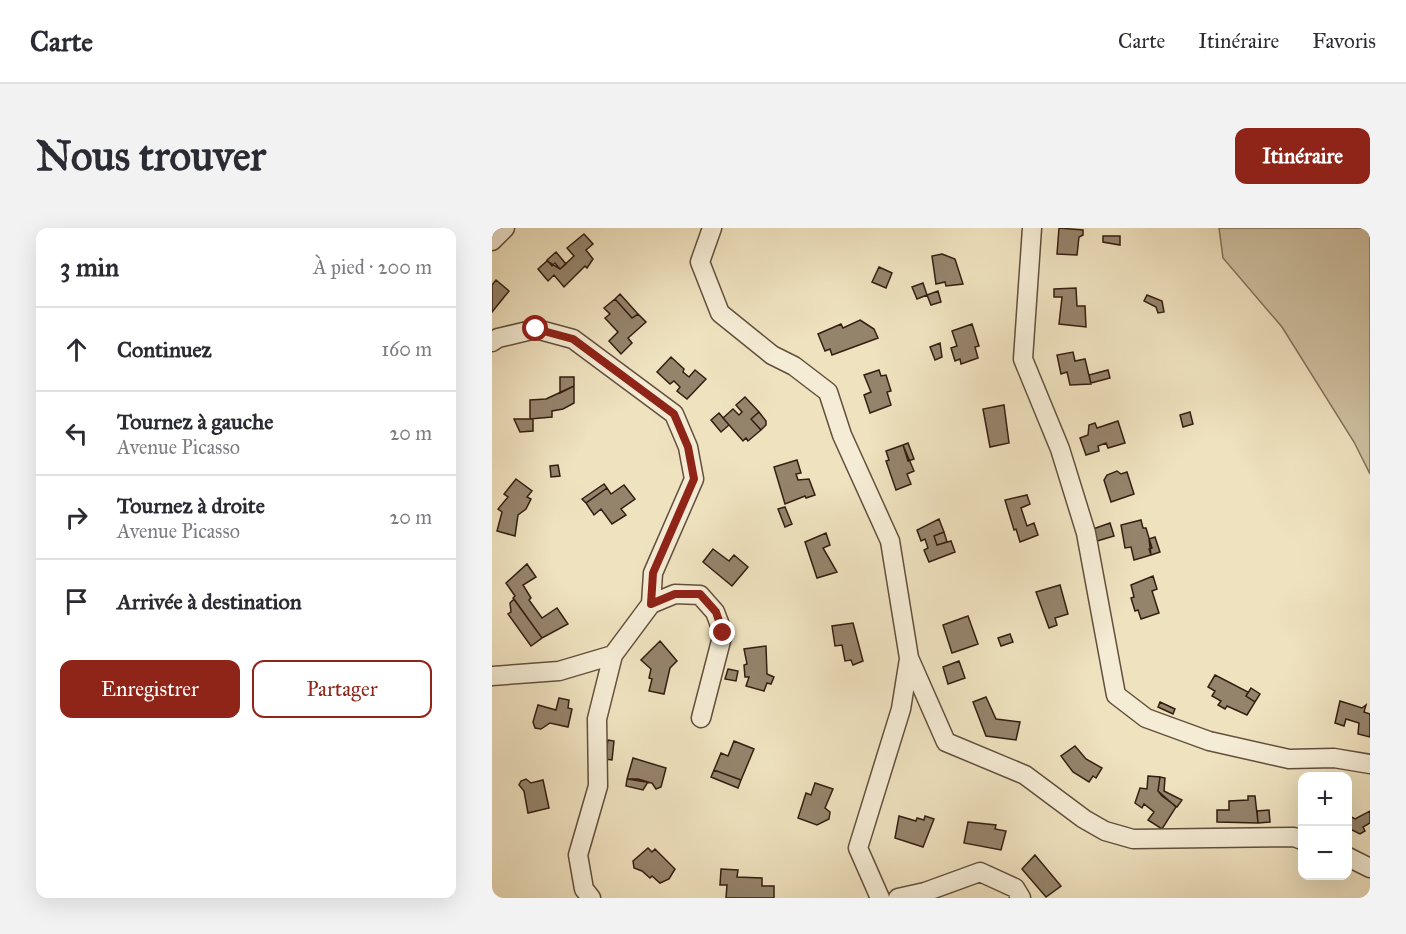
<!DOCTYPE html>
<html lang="fr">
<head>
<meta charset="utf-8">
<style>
  :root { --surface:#fff; --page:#f2f2f3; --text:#2b2b33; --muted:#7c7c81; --line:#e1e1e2; --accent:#8f2418 }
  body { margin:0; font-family:"IM FELL Great Primer",serif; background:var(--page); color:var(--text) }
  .controls { position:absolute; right:18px; bottom:18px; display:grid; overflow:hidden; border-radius:12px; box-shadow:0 6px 24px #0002 }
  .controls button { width:54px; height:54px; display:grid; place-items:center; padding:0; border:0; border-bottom:2px solid var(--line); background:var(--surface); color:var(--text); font:30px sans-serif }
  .stop { position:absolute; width:18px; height:18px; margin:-14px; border:4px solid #8f2418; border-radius:50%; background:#fff }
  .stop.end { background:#8f2418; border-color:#fff; box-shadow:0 2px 6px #0008 }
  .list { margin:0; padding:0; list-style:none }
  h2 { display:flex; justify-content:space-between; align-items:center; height:78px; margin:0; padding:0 24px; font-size:26px }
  h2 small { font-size:20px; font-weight:400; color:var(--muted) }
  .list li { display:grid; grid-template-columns:39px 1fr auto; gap:18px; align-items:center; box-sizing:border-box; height:84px; padding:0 24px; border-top:2px solid var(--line) }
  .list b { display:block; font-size:22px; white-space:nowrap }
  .list p { margin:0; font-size:20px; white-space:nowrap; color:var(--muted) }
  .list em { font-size:20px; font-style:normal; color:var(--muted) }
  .actions { display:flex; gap:12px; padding:18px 24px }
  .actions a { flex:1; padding:14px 0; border:2px solid var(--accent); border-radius:12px; text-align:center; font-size:21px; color:var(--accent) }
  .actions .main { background:var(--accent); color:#fff }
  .icon { flex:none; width:33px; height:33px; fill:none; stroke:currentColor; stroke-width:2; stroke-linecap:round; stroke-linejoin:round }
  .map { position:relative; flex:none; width:878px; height:670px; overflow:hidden; border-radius:12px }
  header { display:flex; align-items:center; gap:36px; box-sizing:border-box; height:84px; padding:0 30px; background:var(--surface); border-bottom:2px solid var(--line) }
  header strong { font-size:28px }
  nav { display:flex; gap:33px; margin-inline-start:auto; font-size:21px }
  .intro { display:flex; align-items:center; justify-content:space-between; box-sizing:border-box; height:144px; padding:0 36px }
  h1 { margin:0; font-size:42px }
  .button { padding:15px 27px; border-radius:12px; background:var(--accent); color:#fff; font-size:21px; font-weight:700 }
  main { display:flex; gap:36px; padding:0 36px }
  aside { flex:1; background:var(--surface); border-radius:12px; box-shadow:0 6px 24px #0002 }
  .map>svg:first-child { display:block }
</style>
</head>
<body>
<header>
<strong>Carte</strong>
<nav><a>Carte</a><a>Itinéraire</a><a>Favoris</a></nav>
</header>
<div class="intro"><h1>Nous trouver</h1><a class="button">Itinéraire</a></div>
<main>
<aside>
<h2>3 min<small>À pied · 200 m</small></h2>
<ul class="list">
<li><svg class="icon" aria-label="ahead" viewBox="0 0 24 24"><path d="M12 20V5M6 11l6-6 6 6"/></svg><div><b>Continuez</b></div><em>160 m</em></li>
<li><svg class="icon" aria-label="left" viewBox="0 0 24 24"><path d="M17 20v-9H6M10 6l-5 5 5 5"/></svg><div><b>Tournez à gauche</b><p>Avenue Picasso</p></div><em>20 m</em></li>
<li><svg class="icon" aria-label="right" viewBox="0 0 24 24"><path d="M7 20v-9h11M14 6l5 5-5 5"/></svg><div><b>Tournez à droite</b><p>Avenue Picasso</p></div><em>20 m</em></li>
<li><svg class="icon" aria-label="arrive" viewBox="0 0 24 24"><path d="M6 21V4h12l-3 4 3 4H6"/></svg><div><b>Arrivée à destination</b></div></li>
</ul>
<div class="actions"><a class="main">Enregistrer</a><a>Partager</a></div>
</aside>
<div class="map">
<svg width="878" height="670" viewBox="0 0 878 670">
  <rect width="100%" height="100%" fill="#efe2bf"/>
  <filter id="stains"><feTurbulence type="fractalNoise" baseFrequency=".00333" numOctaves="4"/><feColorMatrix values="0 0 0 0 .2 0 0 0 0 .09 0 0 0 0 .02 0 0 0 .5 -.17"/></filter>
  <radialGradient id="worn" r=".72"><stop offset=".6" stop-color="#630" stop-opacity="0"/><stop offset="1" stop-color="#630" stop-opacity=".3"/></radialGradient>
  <path fill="#cfc1a2" stroke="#82705a" stroke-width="1.5" d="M727,0H878V246L862,214L790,99L731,30Z"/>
  <path fill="#95846c" stroke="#341e12" stroke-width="1.5" d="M567,0L591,2V7L587,9L585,27L565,26Z
    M92,6L101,16L94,22L101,31L95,40L93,38L72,59L62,47L56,53L46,41L55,33L68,41L82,28L75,20Z
    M611,8H628V17L611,14Z
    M64,24L74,36L68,41L63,35L60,38L55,32Z
    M450,26L463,31L471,56L454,58L453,54L444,56L440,28Z
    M387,39L400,45L394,60L380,54Z
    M4,52L17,63L0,84V57Z
    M431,55L435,67L425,71L420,59Z
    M584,60L585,78H593L594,99L567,96L570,69H562V61Z
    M446,63L449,74L439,77L435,67Z
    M128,66L146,86L140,90L123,71Z
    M655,67L670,73L672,84L666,85L664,79L652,73Z
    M123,71L140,90L146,86L154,94L136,110L140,115L129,126L117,113L126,104L113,90L118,86L112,80Z
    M368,92L382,101L386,110L340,127L338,121L333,123L326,106L349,96L351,100Z
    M480,96L487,118L483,119L486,130L469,136L468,131L463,133L459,120L465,118L460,103Z
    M448,115L450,129L443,132L438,119Z
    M581,124L583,133L593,131L599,156L578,157L575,144L569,146L565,127Z
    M179,129L192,141L191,144L197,149L203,142L214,151L195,171L185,163L188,159L182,153L178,156L165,144Z
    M387,142L389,148L394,147L399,163L395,164L399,177L378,185L372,167L379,164L372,147Z
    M616,142L618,150L599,155L597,147Z
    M68,149H82V158L68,165Z
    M82,158V175L71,181L60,183V189L38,191V172L54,171Z
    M253,169L267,184L259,191L269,202L256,213L254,210L251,213L231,190L241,181L247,187L250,184L244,177Z
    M512,177L517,215L498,219L491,181Z
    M267,184L274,193V197L269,202L259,191Z
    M698,184L701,196L691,199L688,187Z
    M227,185L237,197L229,204L219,192Z
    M22,191H41V203L28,204Z
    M626,193L633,215L616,220L614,215L606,218L607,223L594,227L588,210L596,207L597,197L603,195L605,200Z
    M416,215L422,231L416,233L411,217Z
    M411,217L422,243L415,246L419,256L404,262L394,233L397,232L394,223Z
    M305,232L309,245L304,246L306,252L317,251L323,267L314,270L313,268L293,276L282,239Z
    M66,237L68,248L59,249L58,238Z
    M625,243L629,246L635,244L642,266L619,274L612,252L615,247Z
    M24,251L40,263L35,269L39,271L34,281L26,287L23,308L5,303L10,284L6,281L16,269L12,266Z
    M112,256L115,260L94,275L90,271Z
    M132,257L143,271L129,281L134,287L120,296L109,281L102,287L94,275L115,260L119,266Z
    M535,267L538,276L529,280L535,298L542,295L546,307L528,314L524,301L522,302L513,272Z
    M293,279L300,296L293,299L286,281Z
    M447,291L452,304L442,308L445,317L459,313L463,324L437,334L432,322L436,320L433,311L429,313L425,302Z
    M649,292L651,300H654L660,320L657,321L659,327L642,332L639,319L633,320L629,297Z
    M618,295L622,308L605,313L601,301Z
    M452,304L455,314L445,317L442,308Z
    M334,305L338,317L331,320L345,344L325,350L313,314Z
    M663,309L668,324L659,327L657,311Z
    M221,321L237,333L242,327L256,339L240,358L211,334Z
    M35,336L44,349L31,357L39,370L37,372L50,390L65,380L76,396L50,410L21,370L23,368L14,355Z
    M661,348L665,361L660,363L667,385L649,391L646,382L643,383L639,370L642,369L639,357Z
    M568,357L576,386L563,390L565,397L557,400L544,364Z
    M22,371L50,410L39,418L16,386L19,384L18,375Z
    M476,388L486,416L460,425L451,397Z
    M361,395L371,433L361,437L359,432L353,433L350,417L343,418L340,398Z
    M518,406L521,414L509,418L506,410Z
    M168,413L185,433L178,440L172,466L157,463L160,451L157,450L159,441L149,432Z
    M274,418L275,446L282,449L279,456L275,455L272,463L254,458L257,449H253L252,437L255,436L252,421Z
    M467,433L473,450L456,456L451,439Z
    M236,441L246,443L244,453L233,451Z
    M723,447L756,464L754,468L763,474L755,487L735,478L733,481L726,477L729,473L720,468L723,463L716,459Z
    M759,460L768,466L763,474L754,468Z
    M494,469L504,491L528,494L524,512L494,508L481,474Z
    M67,470L77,472L76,480L80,481L76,499L58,495L49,501L43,500L41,494L46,477L64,482Z
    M848,473L870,480L874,477L872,484L878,486V509L866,506L867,495L854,491L852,498L843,495Z
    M668,474L683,481L681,486L666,479Z
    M116,512L122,513L120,532L113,531Z
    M242,513L262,521L249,552L222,542L229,525L236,528Z
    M583,518L594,531L610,540L604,550L601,548L597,554L581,544L569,528Z
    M141,530L174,540L169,559L164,561L160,555L135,551Z
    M222,542L249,552L246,560L219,549Z
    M656,548L668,549L666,563L684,579L670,601L656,592L662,584L652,576L650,580L643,575L648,560L655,561Z
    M668,549L673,550L672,563L690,572L685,579L670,568L666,563Z
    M34,551L39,555L51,552L57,580L36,585L32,563L27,557L29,553Z
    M135,551H146L156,554L151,562L134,558Z
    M323,555L341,561L333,580L338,584L337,591L325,597L306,590L314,565L319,567Z
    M756,568H763L766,595L725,594V582H737V573L756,572Z
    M777,582L778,594L766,595L765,583Z
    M878,583V595L871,599L873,603L868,606L856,600V587L863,591Z
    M407,588L424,593L425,590L432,592L433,588L442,591L431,619L403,610Z
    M476,594L504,597L503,601L514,603L509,622L472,615Z
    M156,620L160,624L163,621L183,641L177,651L168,655L160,648L158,650L150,643L142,640L141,633Z
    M543,627L569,658L554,669L530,641Z
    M229,641L246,642L245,649L270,650V658H282V670H234L235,657H228Z"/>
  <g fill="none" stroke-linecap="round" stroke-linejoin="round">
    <defs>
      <path id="minor" d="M220,0L208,34L228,85L280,127L302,138L336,164L350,207L398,313L417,430L454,514L533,547L592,591L613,603L641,611L802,609L810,612
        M540,0L531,131L568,221L594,305L624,467L654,490L717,513L797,531L842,530L878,536
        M0,13L13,0
        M0,114L6,110L44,101L81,111L182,186L196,219L202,251L161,345L159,376
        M0,448L67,443L121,427L159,376L183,366L208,367L223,384L231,405L209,490
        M856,629L878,640
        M99,670L92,661L86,627L106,558L105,491L121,427
        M388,670L366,620L409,481L417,431
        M406,670L433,664L488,644L523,660L529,670"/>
    </defs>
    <use href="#minor" stroke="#634f3d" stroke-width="21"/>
    <use href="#minor" stroke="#f5ecd5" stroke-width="18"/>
  </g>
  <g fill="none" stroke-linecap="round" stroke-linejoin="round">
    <path stroke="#8f2418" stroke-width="8" d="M44,101L81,111L182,186L196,219L202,251L161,345L159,376L183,366H208L224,384L231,405"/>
  </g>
  <rect width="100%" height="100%" filter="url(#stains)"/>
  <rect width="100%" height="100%" fill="url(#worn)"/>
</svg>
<div class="controls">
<button>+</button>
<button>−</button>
</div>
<div class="stop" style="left:44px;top:101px"></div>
<div class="stop end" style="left:231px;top:405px"></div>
</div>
</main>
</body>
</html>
